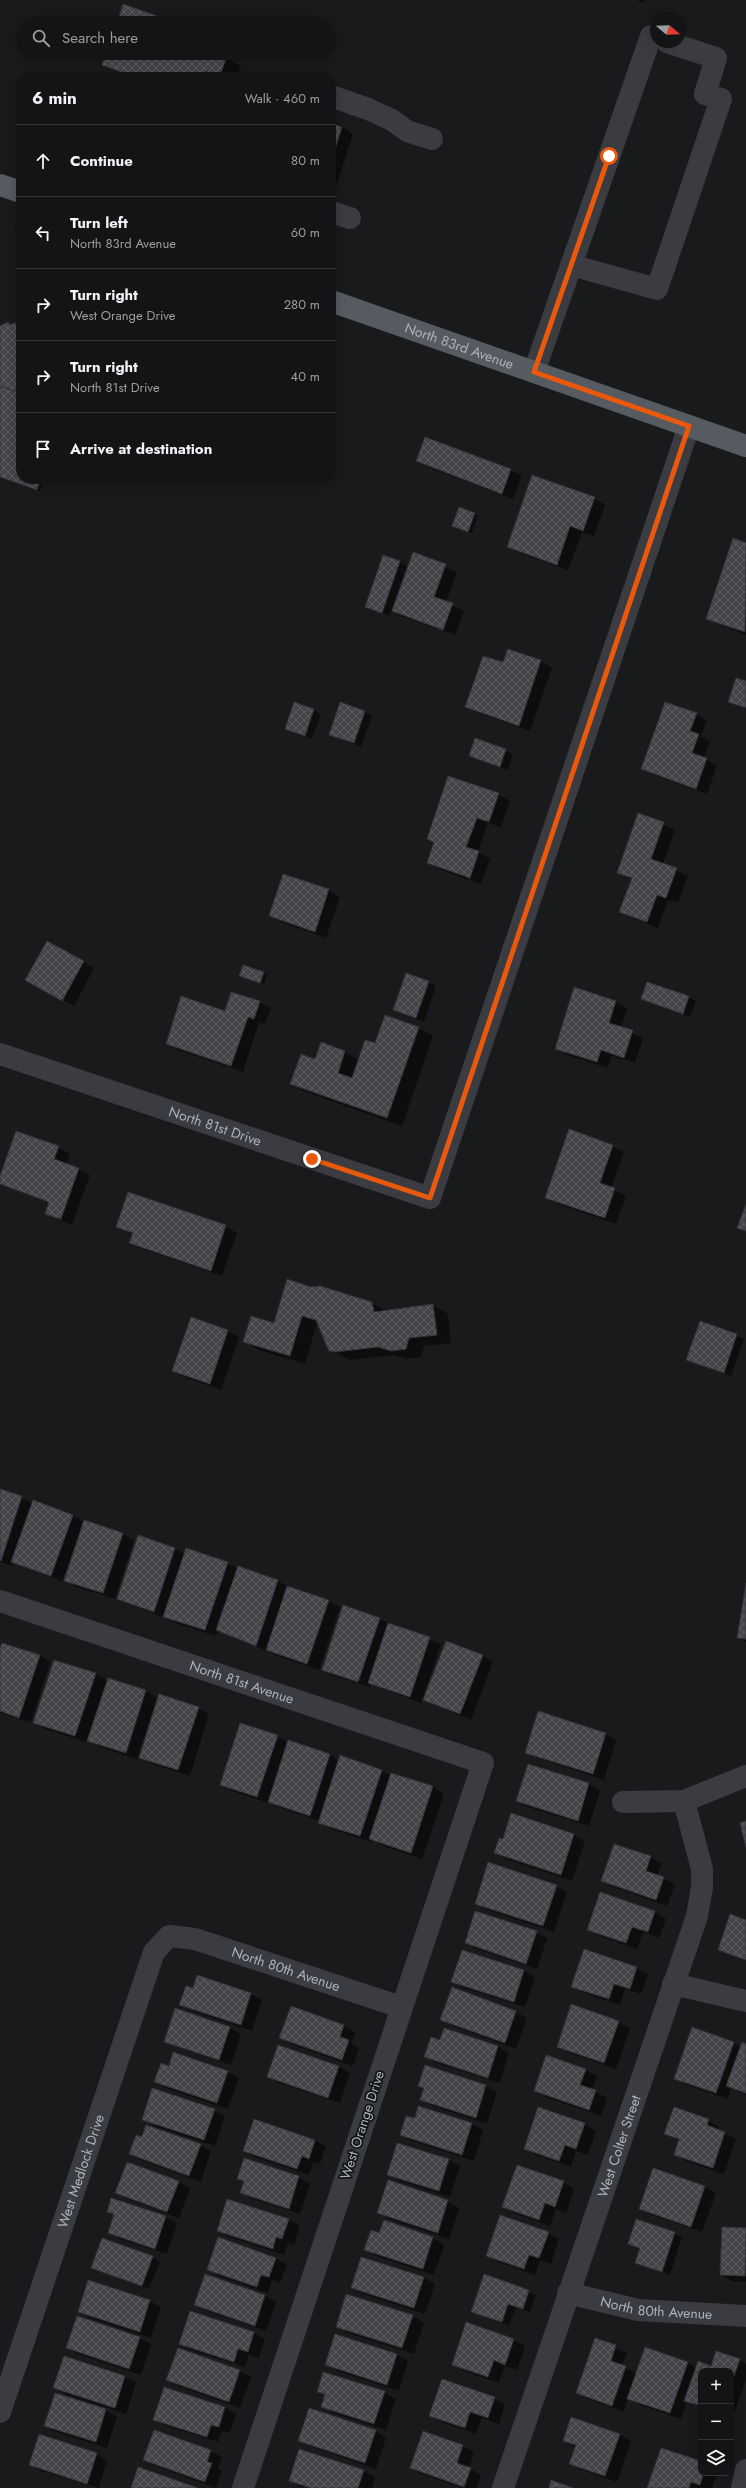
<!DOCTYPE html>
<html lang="en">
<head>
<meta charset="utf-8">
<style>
  :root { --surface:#131415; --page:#1c1d1e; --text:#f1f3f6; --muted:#9d9ea0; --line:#323334 }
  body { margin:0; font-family:Jost,sans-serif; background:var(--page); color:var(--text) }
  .controls { position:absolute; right:12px; bottom:12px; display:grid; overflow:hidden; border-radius:8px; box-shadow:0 2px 10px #0003 }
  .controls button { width:36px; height:36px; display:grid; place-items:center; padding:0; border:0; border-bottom:1px solid var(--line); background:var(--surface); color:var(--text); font:20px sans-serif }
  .compass { position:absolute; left:650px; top:12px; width:36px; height:36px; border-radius:50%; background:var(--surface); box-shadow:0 2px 10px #0003; rotate:109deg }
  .stop { position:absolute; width:12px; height:12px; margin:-9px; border:3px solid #ea580c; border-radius:50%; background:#fff }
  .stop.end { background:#ea580c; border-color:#fff; box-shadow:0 1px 4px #0008 }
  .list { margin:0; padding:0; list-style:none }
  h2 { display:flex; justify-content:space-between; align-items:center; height:52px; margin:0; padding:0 16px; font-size:17px }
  h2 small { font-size:13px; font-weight:400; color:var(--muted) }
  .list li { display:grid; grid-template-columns:26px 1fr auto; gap:12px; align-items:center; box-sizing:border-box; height:72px; padding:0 16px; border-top:1px solid var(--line) }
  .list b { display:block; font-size:15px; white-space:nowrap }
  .list p { margin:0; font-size:13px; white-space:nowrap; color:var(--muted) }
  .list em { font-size:13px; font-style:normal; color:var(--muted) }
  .icon { flex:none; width:22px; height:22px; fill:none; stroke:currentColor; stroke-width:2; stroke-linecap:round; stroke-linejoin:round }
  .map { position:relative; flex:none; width:746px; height:2488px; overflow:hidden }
  .search { position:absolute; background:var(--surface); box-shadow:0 2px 10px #0003; left:16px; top:16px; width:320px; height:44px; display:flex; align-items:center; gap:10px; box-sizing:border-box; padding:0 14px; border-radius:22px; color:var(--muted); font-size:15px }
  .panel { position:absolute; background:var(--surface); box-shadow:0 2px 10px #0003; left:16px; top:72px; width:320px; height:412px; border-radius:16px }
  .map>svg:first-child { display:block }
</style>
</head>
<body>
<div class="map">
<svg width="746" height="2488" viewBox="0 0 746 2488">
  <defs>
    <pattern id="building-cross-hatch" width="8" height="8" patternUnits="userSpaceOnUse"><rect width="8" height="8" fill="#434549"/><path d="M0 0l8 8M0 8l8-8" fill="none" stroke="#5b5d61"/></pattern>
  </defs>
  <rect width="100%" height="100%" fill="#191a1c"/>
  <path fill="#0007" d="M636,0H644V3Z
    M107,53H231L229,59L241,66L237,77H128L103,65Z
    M331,119L353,134L333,196L331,195Z
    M16,229L21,230V233L15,230Z
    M8,323L21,326V479H45L40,491L0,477V327Z
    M425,438L511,470L522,476L513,499L428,467L417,461Z
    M594,498L605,505L594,536L582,532L568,570L519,553L508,547Z
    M475,514L478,515L472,533L457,528Z
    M734,540L746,544V635L707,619Z
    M414,554L457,572L446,602L464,611L455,635L404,617L393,611Z
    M399,561L407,566L389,616L366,606Z
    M509,650L541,661L552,668L530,731L478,713L466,707L504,664Z
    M746,682V709L729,702Z
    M313,710L321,714L312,739L286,729Z
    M365,712L372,716L361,747L330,734Z
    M696,714L707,720L701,737L710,741L704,758L717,766L707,794L654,775L642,769Z
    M476,739L513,754L508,770L470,755Z
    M498,794L510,801L501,827L488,823L478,852L490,859L481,884L470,880L479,853H477L468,880L439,869L428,863L435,842L428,839Z
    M639,814L675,830L663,864L688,876L678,903L668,900L658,928L620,912L632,880L618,873Z
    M284,875L329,890L340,897L326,938L281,922L270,916Z
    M83,962L94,968L74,1006L38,986Z
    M264,973L267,975L264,984L243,977Z
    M428,982L436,986L424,1022L395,1010Z
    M575,989L616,1002L627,1008L621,1028L643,1038L635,1063L612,1056L608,1068L567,1055L556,1049Z
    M688,997L696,1001L690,1017L642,999Z
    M259,1002L271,1008L265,1024L259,1022L243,1072L178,1050L167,1044L226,1012Z
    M419,1028L433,1036L402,1126L306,1092L292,1084L316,1060L321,1044L345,1052L359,1060L375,1044Z
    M612,1146L624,1152L611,1188L626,1196L616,1224L558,1204L546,1197Z
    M58,1147L70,1154L66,1164L90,1175L72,1225L46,1213L50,1203L0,1184V1179Z
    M117,1226H225L237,1233L222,1276L142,1249L130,1243L133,1235Z
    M311,1288L372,1303L387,1311L433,1305L448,1314L451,1343L424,1346L421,1357L407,1359L394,1355L350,1360L330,1350L317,1323L305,1364L259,1350L244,1341L275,1324Z
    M191,1318L228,1331L239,1337L221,1390L184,1377L173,1371Z
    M700,1322L744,1339L731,1376L688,1359Z
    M0,1490L33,1503L73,1515L85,1522L122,1534L134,1540L115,1599L77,1587L66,1581L76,1550L74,1549L62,1581L14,1562L13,1566L0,1562Z
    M138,1537L175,1549L185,1554L227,1563L238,1569L278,1581L289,1587L329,1601L340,1607L319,1670L278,1656L218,1630L216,1636L175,1623L118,1599Z
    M746,1589V1642L738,1637Z
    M379,1619L441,1644L421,1703L371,1684L370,1687L334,1676L323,1669Z
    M0,1652L39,1655L50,1662L31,1723L0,1713Z
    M482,1656L493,1662L471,1720L424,1700Z
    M95,1674L108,1681L145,1691L157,1697L137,1759L100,1747L87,1740L86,1742L45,1729L34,1722Z
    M198,1708L209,1714L190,1776L152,1764L141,1757Z
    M605,1734L616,1740L604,1780L538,1758L526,1752Z
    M277,1736L289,1743L330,1755L339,1761L381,1771L391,1776L392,1775L433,1787L444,1794L422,1859L381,1845L372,1840V1842L331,1829L320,1821L281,1808L269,1801L268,1803L232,1791L221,1784Z
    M529,1765L589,1784L600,1791L589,1826L528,1807L517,1801Z
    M574,1835L585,1841L572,1881L506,1859L495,1853L503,1840Z
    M651,1857L662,1864L657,1876L675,1884L667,1906L614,1887L602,1881Z
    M556,1886L567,1892L554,1932L488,1910L476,1903Z
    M600,1894L655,1912L666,1919L659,1938L643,1932L637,1949L599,1936L588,1929Z
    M746,1921V1961L719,1949Z
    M536,1932L547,1939L537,1969L477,1949L466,1943Z
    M463,1951L524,1971L535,1977L525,2007L464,1988L452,1981Z
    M636,1968L648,1974L641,1994L625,1989L620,2005L584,1993L573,1986Z
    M198,1976L251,1994L262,2000L252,2031L192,2011L181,2005L194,1989Z
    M453,1989L516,2012L527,2018L516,2049L453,2026L441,2019Z
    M291,2007L344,2026L355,2033L351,2043L359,2048L353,2066L291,2044L280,2037Z
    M176,2009L230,2028L241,2034L231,2065L177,2047L166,2041Z
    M618,2022L630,2028L616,2069L569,2053L558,2046Z
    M445,2030L498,2046L509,2053L500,2083L436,2063L425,2057L441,2041Z
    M734,2043L741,2047L746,2045V2092L738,2089L746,2095L731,2088L728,2099L686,2085L675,2078Z
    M278,2046L339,2066L350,2073L340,2103L279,2083L268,2076Z
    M174,2054L228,2072L239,2078L228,2109L166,2088L155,2082L170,2067Z
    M425,2067L486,2086L497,2092L487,2124L433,2106L422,2100L425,2089Z
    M586,2070L597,2076L592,2090L607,2098L601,2116L546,2097L535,2090Z
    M419,2107L472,2124L483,2130L474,2161L412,2141L401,2135L415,2120Z
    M539,2108L585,2124L596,2131L588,2155L576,2151L571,2167L536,2155L525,2148Z
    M214,2110L225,2116L215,2146L154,2126L143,2119Z
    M254,2120L315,2140L326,2147L320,2164L313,2162L309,2175L255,2157L244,2151Z
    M708,2120L719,2127L718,2130L736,2139L724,2174L686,2161L675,2154L680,2141L665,2134Z
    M142,2139L200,2145L211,2151L201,2182L141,2160L130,2154Z
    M398,2144L449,2160L460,2166L450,2197L399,2181L388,2174Z
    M245,2160L299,2177L310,2184L300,2214L253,2199L241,2192L245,2182L239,2178Z
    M654,2169L705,2187L716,2193L702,2232L652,2215L640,2208Z
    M388,2181L448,2201L459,2208L449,2239L389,2219L378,2212Z
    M179,2182L190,2188L179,2218L128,2199L116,2193Z
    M563,2182L574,2189L566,2213L556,2209L550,2226L514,2213L503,2207Z
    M112,2199L166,2217L177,2224L167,2254L120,2239L109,2232L115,2215L108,2211Z
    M289,2220L300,2226L294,2245L288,2243L284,2255L229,2237L218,2231Z
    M637,2220L682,2237L670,2275L636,2262L641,2249L629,2244Z
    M384,2222L433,2238L444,2245L434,2275L376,2256L365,2249L380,2234Z
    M723,2228L746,2229V2282L732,2281L721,2275Z
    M548,2233L559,2239L551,2264L540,2260L535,2275L498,2262L487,2256Z
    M219,2238L276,2258L287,2265L280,2283L272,2280L268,2293L219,2276L208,2269Z
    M152,2257L160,2262L149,2289L92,2267Z
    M362,2258L424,2278L435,2284L425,2314L363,2294L352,2288Z
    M485,2275L536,2295L530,2312L516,2307L509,2326L472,2311Z
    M205,2276L265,2296L276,2302L266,2331L207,2311L195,2305Z
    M89,2281L150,2301L161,2307L151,2338L90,2318L79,2311Z
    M347,2295L413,2316L424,2323L414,2354L348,2333L337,2326Z
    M191,2312L254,2333L265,2340L259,2358L249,2354L245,2367L191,2350L180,2343Z
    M467,2324L514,2340L525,2346L517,2370L505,2366L499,2383L464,2371L453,2364Z
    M336,2335L397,2355L408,2361L399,2391L337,2371L326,2364Z
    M139,2338L151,2344L141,2375L78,2354L67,2348Z
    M595,2339L627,2353L622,2366L637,2374L687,2363L697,2368L739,2360L746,2364V2380L732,2419L731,2371H701V2408L687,2401L681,2419L640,2405L628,2398L624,2412L588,2399L577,2393Z
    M64,2357L125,2377L136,2383L126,2414L65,2394L54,2388Z
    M240,2371L251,2377L240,2408L178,2386L167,2379Z
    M165,2388L225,2408L236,2414L230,2433L222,2431L218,2442L166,2426L155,2420Z
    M318,2391L384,2392L396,2399L386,2430L333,2413L322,2406L325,2395Z
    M55,2394L106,2410L117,2417L107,2448L56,2432L45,2426Z
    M494,2398L505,2405L499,2424L482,2418L476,2434L441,2422L430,2415Z
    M375,2431L386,2438L376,2469L310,2446L299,2440Z
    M424,2432L463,2446L474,2452L469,2468L481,2475L477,2488H462L422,2474L411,2468Z
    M619,2434L631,2441L617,2482L582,2470L571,2463L576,2448L564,2441Z
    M300,2450L364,2471L375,2477L372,2488L301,2487L290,2480Z
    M210,2451L222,2457L218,2468L222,2471L216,2488L156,2466L144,2460Z
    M96,2454L107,2460L99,2488L41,2471L30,2464Z
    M701,2462V2473H717L712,2488H649Z"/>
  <path fill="url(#building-cross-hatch)" stroke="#333438" d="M123,4L177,23H117Z
    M106,53H218L227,56L220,76L206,71L204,77H135L102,65Z
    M331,123L342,127L331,162Z
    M8,322L10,325L14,323L21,325V393L0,386V326Z
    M0,386L21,393V479H41L37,490L0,477Z
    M425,437L511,469L502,494L416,461Z
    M532,475L595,497L583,531L570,526L557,565L507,547Z
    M459,507L475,513L468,532L452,526Z
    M733,538L746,543L745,632L706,619Z
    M413,552L446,564L434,597L453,603L443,630L392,611Z
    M383,555L400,561L382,613L365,607Z
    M508,649L541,660L519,726L465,707L483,656L503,662Z
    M736,678L746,681V708L728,702Z
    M294,702L314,709L305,736L285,729Z
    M340,702L365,711L354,743L329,735Z
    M665,702L697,713L690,731L699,734L692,753L707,758L696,789L641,769Z
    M475,738L506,749L500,767L469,756Z
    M448,776L499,793L489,822L477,818L466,847L479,851L470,878L427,863L434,842L427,839Z
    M638,813L664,822L651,859L677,868L666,898L657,895L647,922L619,912L632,878L617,873Z
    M283,874L329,889L315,932L269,916Z
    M47,941L84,961L62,1001L25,980Z
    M243,965L264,972L260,983L239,976Z
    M406,973L429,981L416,1018L393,1010Z
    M647,982L689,996L683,1014L641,999Z
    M574,987L616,1001L609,1023L633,1030L624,1058L601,1050L597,1062L555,1049Z
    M231,992L260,1001L254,1019L248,1017L231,1066L166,1044L181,996L225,1011Z
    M385,1015L419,1027L387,1118L290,1084L301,1054L315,1059L321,1042L345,1051L338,1073L352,1078L365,1040L375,1043Z
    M569,1129L613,1145L600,1183L615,1188L605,1218L545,1198Z
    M16,1131L59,1146L54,1159L79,1168L61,1219L45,1214L49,1202L0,1184V1176Z
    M128,1192L226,1225L211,1271L129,1243L133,1233L116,1227Z
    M746,1204V1231L737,1228Z
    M287,1279L311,1287L320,1286L372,1302L374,1312L433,1304L437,1335L409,1338L406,1349L391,1351L378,1347L335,1352L329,1351L316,1320L302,1316L290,1356L243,1342L251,1316L274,1323Z
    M191,1317L228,1330L210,1384L172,1371Z
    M700,1321L737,1334L724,1373L686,1360Z
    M0,1489L22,1496L1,1561L0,1560Z
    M33,1500L73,1515L51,1576L11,1562Z
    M84,1520L123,1533L103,1593L64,1581Z
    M138,1535L175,1548L154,1612L117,1599Z
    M186,1548L228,1562L205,1630L163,1617Z
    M238,1566L278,1580L256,1646L216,1630Z
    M746,1583V1639L737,1638Z
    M287,1586L329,1600L307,1664L266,1650Z
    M343,1605L380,1618L358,1682L322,1670Z
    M388,1623L430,1637L410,1697L368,1683Z
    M446,1641L483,1655L460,1714L423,1700Z
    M2,1643L40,1655L19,1718L0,1711V1649Z
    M54,1660L96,1673L75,1736L33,1723Z
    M108,1678L146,1690L126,1753L87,1741Z
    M159,1694L199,1707L178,1770L139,1758Z
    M538,1711L606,1733L593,1774L525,1753Z
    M240,1723L278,1735L257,1797L220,1785Z
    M288,1740L330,1754L310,1816L268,1802Z
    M340,1755L382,1770L360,1836L318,1823Z
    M528,1764L589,1783L578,1821L516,1801Z
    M391,1773L433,1786L411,1853L369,1839Z
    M511,1813L574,1834L561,1875L494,1853L499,1838L503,1839Z
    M746,1821V1848L740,1823Z
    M614,1844L651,1856L646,1871L664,1877L656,1900L601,1881Z
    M488,1862L557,1885L543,1926L475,1904Z
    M600,1892L655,1911L648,1932L632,1927L626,1943L587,1930Z
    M475,1911L537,1931L526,1964L465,1943Z
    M730,1914L746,1920V1960L718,1950Z
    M584,1949L637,1967L630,1989L614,1984L609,1999L571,1987Z
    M462,1950L524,1970L514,2002L451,1982Z
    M197,1975L251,1993L241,2025L179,2005L186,1986L193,1988Z
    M452,1987L516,2011L505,2043L440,2020Z
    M571,2004L619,2021L604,2063L557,2047Z
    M291,2006L344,2025L340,2037L349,2040L342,2060L279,2038Z
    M175,2008L230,2027L219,2060L164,2042Z
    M692,2027L734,2042L716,2093L674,2079Z
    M444,2028L498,2046L488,2078L424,2057L431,2037L440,2040Z
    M742,2042L746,2044V2093L726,2086Z
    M278,2045L339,2066L328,2098L267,2077Z
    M173,2052L228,2071L217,2103L154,2082L161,2063L169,2066Z
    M546,2055L586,2069L580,2085L596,2090L589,2110L534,2091Z
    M425,2065L486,2085L476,2118L420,2100L424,2088L418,2086Z
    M152,2088L215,2109L204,2140L142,2120Z
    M418,2106L472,2123L462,2155L400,2135L406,2116L415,2118Z
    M538,2107L585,2123L576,2149L565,2145L559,2161L524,2149Z
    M674,2107L709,2119L707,2125L725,2132L713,2168L674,2155L679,2139L664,2134Z
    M254,2119L315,2140L309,2159L302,2156L297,2169L243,2151Z
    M146,2125L201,2144L189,2176L129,2154L136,2135L142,2137Z
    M397,2143L449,2159L439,2191L387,2175Z
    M244,2158L299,2176L289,2209L240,2193L244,2181L237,2179Z
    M127,2162L179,2181L167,2212L115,2193Z
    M517,2165L564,2181L555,2207L545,2203L539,2220L502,2207Z
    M653,2168L705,2186L691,2227L639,2209Z
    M388,2180L448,2200L438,2233L377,2213Z
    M111,2198L166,2216L155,2249L108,2233L114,2214L107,2212Z
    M227,2199L289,2219L282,2239L276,2237L273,2249L217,2231Z
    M500,2215L549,2232L539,2258L529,2255L524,2269L486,2256Z
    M636,2219L675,2232L662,2272L635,2263L640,2248L628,2244Z
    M384,2220L433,2237L423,2269L364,2250L371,2230L379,2233Z
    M722,2227L746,2228L745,2276L720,2275Z
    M218,2237L276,2258L269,2277L261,2275L257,2287L207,2270Z
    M102,2238L153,2256L142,2286L91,2268Z
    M361,2257L424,2277L414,2308L351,2288Z
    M205,2274L265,2295L255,2326L194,2305Z
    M484,2274L529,2290L523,2309L508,2304L502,2322L471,2312Z
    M88,2280L150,2300L140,2332L78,2312Z
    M346,2294L413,2315L402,2348L336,2327Z
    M190,2311L254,2332L248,2352L238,2349L234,2362L179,2344Z
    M77,2316L140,2337L129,2369L66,2348Z
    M466,2322L514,2339L505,2365L494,2360L488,2377L452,2365Z
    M335,2334L397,2354L387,2385L325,2365Z
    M595,2338L616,2345L611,2361L626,2366L612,2406L576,2393Z
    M645,2347L688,2362L670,2413L627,2399Z
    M178,2348L240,2370L229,2402L166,2380Z
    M716,2351L740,2359L731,2385V2371H701V2406L684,2401L698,2361L711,2366Z
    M64,2356L125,2376L115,2408L53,2388Z
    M323,2372L385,2391L374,2424L321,2407L325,2394L317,2392Z
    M442,2379L495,2397L488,2418L470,2412L465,2428L429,2416Z
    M164,2387L225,2407L219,2427L211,2425L207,2437L153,2420Z
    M55,2393L106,2409L96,2442L44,2426Z
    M309,2408L376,2430L365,2463L298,2441Z
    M571,2417L620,2434L605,2476L569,2464L576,2445L563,2441Z
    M154,2430L211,2450L207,2462L212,2463L205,2482L143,2460Z
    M423,2431L463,2445L457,2463L471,2468L464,2487L410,2468Z
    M39,2434L97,2453L87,2484L29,2465Z
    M661,2448L701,2461V2473H704L700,2485L691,2482L689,2488H647Z
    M299,2449L364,2470L358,2488H311L289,2481Z
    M138,2467L198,2488H131Z
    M551,2480L573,2488H549Z"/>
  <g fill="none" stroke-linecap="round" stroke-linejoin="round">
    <g stroke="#3a3c41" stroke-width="22">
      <path d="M331,96L368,109L392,120L407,131L432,139"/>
      <path d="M331,212L350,218"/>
      <path d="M571,265L657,289L721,99L705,94L716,58L667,42"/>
      <path d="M534,372L651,36L656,38"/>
      <path id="s1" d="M0,1054L430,1198L689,426"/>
      <path id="s2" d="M0,1601L483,1763L243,2488"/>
      <path d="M623,1802L684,1801L746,1776"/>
      <path d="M673,1984L746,2001"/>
      <path id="s3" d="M568,2293L638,2310L746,2316"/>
      <path id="s4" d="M0,2412L154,1952L169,1936L195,1939L401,2007"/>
      <path id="s5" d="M503,2488L697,1916L702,1887V1869L684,1801"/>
      <path d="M742,2488L746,2470"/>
    </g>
    <g stroke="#565a61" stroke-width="22">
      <path d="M0,185L21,192"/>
      <path id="s6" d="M331,301L746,446"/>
    </g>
  </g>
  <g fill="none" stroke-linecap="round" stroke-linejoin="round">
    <path stroke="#ea580c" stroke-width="5" d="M312,1159L430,1198L689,426L534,372L609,156"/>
  </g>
  <g text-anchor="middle" stroke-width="3.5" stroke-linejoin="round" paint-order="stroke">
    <g font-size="14" fill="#abb3bd" stroke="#141517">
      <text dy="5" stroke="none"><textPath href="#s6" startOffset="136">North 83rd Avenue</textPath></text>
      <text dy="5" stroke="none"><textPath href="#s1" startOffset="227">North 81st Drive</textPath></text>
      <text dy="5" stroke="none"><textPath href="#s2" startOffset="255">North 81st Avenue</textPath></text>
      <text dy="5" stroke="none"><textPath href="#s4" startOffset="629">North 80th Avenue</textPath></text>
      <text transform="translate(362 2125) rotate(-72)" y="5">West Orange Drive</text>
      <text dy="5" stroke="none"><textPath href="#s5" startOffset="361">West Colter Street</textPath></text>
      <text dy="5" stroke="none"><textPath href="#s4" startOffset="254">West Medlock Drive</textPath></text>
      <text dy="5" stroke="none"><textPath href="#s3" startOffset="90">North 80th Avenue</textPath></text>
    </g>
  </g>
</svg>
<div class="controls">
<button>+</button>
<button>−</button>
<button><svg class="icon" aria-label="layers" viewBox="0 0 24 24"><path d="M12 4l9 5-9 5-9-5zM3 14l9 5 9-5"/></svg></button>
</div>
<svg class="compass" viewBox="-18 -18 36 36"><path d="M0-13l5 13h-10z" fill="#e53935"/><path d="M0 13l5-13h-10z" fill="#9d9ea0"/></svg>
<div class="stop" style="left:609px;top:156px"></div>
<div class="stop end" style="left:312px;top:1159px"></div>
<div class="search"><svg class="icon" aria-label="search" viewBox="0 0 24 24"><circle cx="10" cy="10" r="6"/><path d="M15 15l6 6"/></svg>Search here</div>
<section class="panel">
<h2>6 min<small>Walk · 460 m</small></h2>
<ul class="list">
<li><svg class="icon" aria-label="ahead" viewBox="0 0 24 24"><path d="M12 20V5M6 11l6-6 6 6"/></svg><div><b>Continue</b></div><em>80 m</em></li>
<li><svg class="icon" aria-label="left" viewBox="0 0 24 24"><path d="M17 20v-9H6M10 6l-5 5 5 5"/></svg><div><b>Turn left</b><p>North 83rd Avenue</p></div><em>60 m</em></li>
<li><svg class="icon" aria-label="right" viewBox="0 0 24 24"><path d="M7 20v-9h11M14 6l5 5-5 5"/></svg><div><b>Turn right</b><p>West Orange Drive</p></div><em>280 m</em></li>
<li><svg class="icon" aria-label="right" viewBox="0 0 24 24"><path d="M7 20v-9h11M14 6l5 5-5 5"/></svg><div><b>Turn right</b><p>North 81st Drive</p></div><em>40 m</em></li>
<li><svg class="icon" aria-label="arrive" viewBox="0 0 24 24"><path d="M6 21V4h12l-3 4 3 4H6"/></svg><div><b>Arrive at destination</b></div></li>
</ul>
</section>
</div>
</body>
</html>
